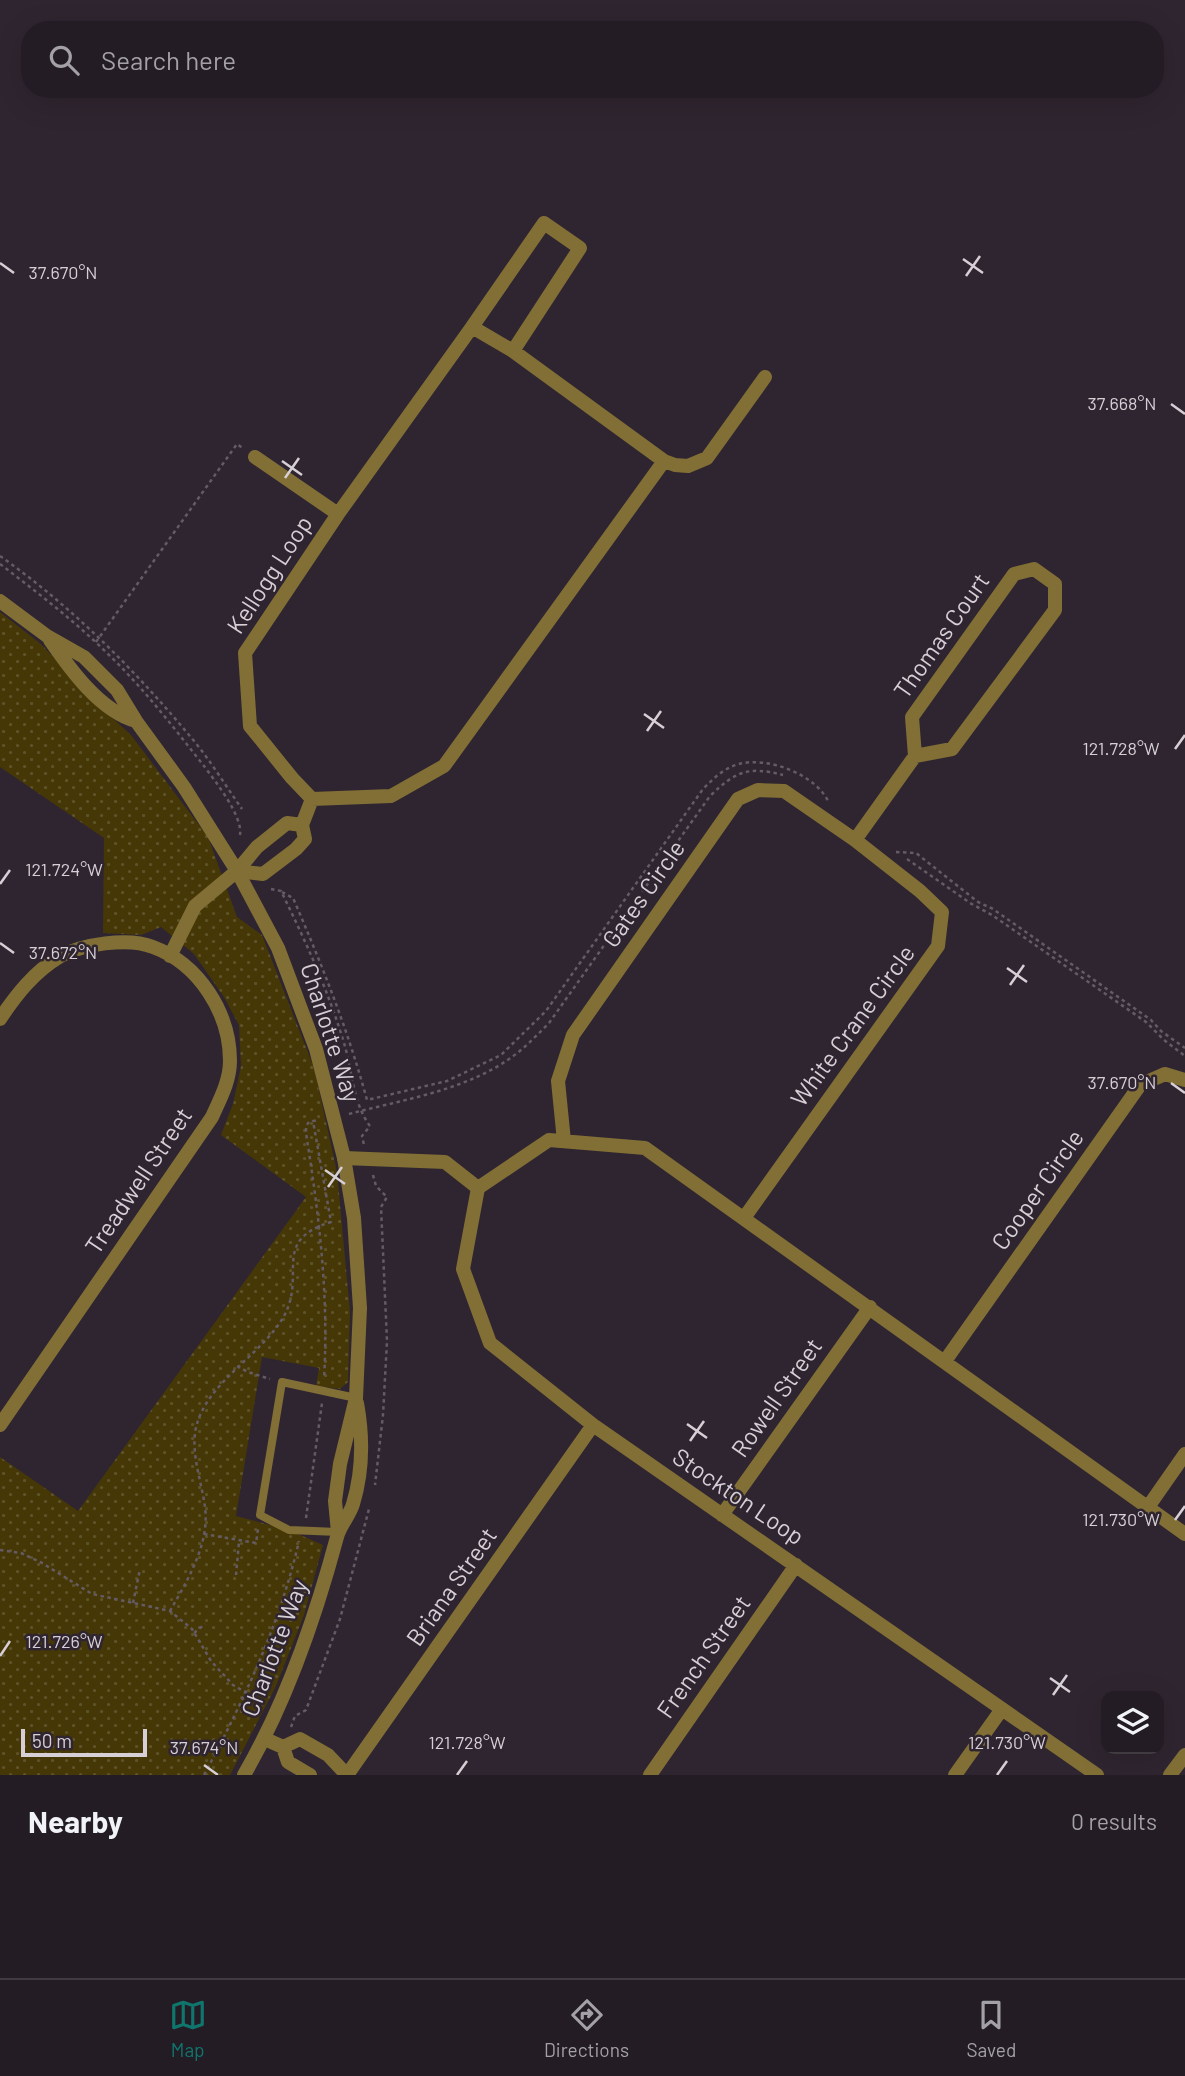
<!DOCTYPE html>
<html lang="en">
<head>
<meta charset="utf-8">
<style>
  :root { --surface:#231c24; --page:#2b252c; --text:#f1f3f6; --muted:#a3a1a6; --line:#403a41; --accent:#0f766e }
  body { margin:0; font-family:Barlow,sans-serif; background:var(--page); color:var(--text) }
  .controls { position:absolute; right:21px; bottom:21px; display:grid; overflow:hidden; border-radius:14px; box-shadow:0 7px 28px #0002 }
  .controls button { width:63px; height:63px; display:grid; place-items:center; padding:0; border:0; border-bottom:2px solid var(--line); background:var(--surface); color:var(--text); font:35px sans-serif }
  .scale { position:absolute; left:21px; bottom:18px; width:126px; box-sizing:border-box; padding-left:7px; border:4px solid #d6cfd6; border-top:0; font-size:19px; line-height:24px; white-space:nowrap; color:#d6cfd6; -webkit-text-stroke:5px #2f2530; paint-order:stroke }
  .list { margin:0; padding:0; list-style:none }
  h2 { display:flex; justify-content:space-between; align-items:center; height:91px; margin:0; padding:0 28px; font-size:30px }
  h2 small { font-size:23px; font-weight:400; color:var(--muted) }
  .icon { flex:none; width:38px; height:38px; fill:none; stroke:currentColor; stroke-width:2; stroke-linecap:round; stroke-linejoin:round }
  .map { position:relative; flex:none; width:1185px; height:1775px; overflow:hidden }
  .search { position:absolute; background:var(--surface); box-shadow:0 7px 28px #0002; left:21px; right:21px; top:21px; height:77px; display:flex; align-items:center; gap:18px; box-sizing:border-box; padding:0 24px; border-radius:28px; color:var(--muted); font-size:26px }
  .sheet { height:203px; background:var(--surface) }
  nav { display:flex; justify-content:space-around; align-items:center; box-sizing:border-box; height:98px; border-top:2px solid var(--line); background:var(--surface); font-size:19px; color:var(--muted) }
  nav a { display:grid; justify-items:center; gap:4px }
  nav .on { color:var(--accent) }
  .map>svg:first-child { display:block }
</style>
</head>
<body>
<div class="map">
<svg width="1185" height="1775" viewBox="0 0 1185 1775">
  <defs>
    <pattern id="green-dots" width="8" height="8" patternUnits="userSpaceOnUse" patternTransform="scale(1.75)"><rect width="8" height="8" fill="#453706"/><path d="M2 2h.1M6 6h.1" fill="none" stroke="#5f532a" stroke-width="1.8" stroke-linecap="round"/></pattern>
  </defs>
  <rect width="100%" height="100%" fill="#2f2530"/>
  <path fill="url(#green-dots)" d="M0,612L42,645L95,702L131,735L208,837L237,917L262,935L314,1068L337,1172L350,1312L348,1382L340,1389L316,1386L319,1368L262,1357L236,1516L289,1530L323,1545L304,1615L276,1686L230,1775H0V1457L78,1511L306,1197L221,1135L233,1104L241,1066L239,1025L224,997L194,954L161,927L141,935L103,933L104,838L0,767Z"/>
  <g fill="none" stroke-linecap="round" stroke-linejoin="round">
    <path stroke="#645b65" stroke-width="2.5" stroke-dasharray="3.5 3.5" stroke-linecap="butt" d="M0,556C71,606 133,668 189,735C209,758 225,785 242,809
      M0,564C38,593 76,622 110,656C145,690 174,728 204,766C215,781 243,816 240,835
      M96,642L237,444L244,449
      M896,852L916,853L978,902L993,909L1151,1020L1161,1031L1185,1048
      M907,859L970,903L992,915L1146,1022L1164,1040L1185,1056
      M271,889L281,891C305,940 328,990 344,1043C352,1069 353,1104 370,1126L362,1136L364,1145
      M282,892L293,898C322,965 348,1030 367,1100L447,1081L501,1055L546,1011L703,789C714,778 724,768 739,764C768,756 817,775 829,803
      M349,1114C401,1100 463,1091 509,1059C524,1049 536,1036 549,1023L710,796C736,771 748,766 783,775
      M309,1122L306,1126V1133C319,1215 329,1295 324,1379
      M373,1175L376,1186L387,1197L381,1207L387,1341L383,1415L375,1485
      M237,1366L248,1372L270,1379
      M306,1518L322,1403
      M204,1534L256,1543L258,1529
      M0,1550L21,1553L42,1563L92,1594L170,1611L192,1629L211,1661L233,1685L257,1699
      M236,1575L239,1542H241
      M133,1603L140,1569
      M170,1611C187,1581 210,1544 205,1507C202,1484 192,1457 195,1433C202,1384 261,1357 284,1316C307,1274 270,1241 331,1222L313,1121L318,1120
      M194,1633L205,1624
      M291,1727L295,1716L306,1710L340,1619L369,1509
      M204,1775C244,1700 280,1624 299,1541"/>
    <path stroke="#816f36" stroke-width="8" d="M338,1532L289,1530L260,1515L282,1382L356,1398"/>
    <path stroke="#816f36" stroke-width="14" d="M472,327L544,223L580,248L513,351
      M255,457L338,514
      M664,461L444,766L391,796L312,799L292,778L250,726L245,653L338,514L472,327L513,351L664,461L675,465L688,466L707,458L765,377
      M855,840L915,756L952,749L1055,610V584L1034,569L1014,574L912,717L915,756
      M237,871L263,874L296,849L305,839L302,825L312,799
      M170,956L195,906L237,871L257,847L287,823L302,825
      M0,1019C16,995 34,972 59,957C82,944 128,937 153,947C199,964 230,1013 230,1061C230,1081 220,1099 212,1117L0,1425
      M564,1141L558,1081L573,1035L738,799L758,790L784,791L855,840L920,891L942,912L938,946L744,1218
      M344,1158L445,1162L478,1188
      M945,1361L1140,1085L1165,1074L1185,1080
      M1148,1507L1185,1454
      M722,1515L870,1307
      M265,1739L283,1747L288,1762L310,1775
      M283,1747L300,1739L328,1755L347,1775L593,1425
      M650,1775L796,1565
      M955,1775L1002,1709
      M1097,1775L593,1425L490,1343L463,1269L478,1188L549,1140L645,1148L1185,1534
      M1170,1775L1185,1755"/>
    <path stroke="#816f36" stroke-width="14" d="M0,601L47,636L84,657L117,690L136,721L184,787L237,871L278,948L316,1049L344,1158L354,1218L360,1308L356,1398L340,1464L335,1501L338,1532
      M50,640C70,669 100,711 136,721
      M244,1775C287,1701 315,1619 337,1537C340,1525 350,1515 353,1504C363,1471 363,1436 357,1403"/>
  </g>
  <path fill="none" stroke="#d6cfd6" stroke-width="2.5" d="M963,259L983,273M0,263L14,273M966,276L980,256M1171,404L1185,414M282,461L302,475M285,478L299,458M644,714L664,728M647,731L661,711M1175,749L1185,735M0,884L10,870M0,943L14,953M1007,968L1027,982M1010,985L1024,965M1171,1083L1185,1093M325,1170L345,1184M328,1187L342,1167M687,1424L707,1438M690,1441L704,1421M1175,1520L1185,1506M0,1656L10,1641M1050,1678L1070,1692M1053,1695L1067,1675M204,1765L218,1775M457,1775L467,1761M997,1775L1007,1761"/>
  <g text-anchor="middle" stroke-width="5" stroke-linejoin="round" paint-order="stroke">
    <g font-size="24" fill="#d6cfd6" stroke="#2f2530">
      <text transform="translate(270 575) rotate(-57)" y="8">Kellogg Loop</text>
      <text transform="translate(942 636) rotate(-55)" y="8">Thomas Court</text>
      <text transform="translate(644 894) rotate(-55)" y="8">Gates Circle</text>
      <text transform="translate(853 1026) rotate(-54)" y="8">White Crane Circle</text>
      <text transform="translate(330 1033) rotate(72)" y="8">Charlotte Way</text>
      <text transform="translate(139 1181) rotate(-56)" y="8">Treadwell Street</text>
      <text transform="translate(1038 1190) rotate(-55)" y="8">Cooper Circle</text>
      <text transform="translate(777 1398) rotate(-55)" y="8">Rowell Street</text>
      <text transform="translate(738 1497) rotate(34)" y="8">Stockton Loop</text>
      <text transform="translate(452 1587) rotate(-55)" y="8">Briana Street</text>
      <text transform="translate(275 1648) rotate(-69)" y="8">Charlotte Way</text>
      <text transform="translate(704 1657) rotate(-55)" y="8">French Street</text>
    </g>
  </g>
  <g font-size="18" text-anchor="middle" fill="#d6cfd6" stroke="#2f2530" stroke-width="5" stroke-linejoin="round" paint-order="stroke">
    <text x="63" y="279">37.670°N</text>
    <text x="1122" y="410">37.668°N</text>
    <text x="1121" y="755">121.728°W</text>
    <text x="64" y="876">121.724°W</text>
    <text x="63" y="959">37.672°N</text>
    <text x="1122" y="1089">37.670°N</text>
    <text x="1121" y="1526">121.730°W</text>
    <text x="64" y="1648">121.726°W</text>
    <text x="467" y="1749">121.728°W</text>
    <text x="1007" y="1749">121.730°W</text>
    <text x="204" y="1754">37.674°N</text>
  </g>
</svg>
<div class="controls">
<button><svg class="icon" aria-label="layers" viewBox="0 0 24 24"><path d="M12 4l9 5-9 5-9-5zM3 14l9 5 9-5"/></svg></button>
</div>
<div class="scale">50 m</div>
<div class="search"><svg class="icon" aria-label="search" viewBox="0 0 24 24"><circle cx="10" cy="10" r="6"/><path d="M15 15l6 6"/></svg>Search here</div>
</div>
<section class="sheet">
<h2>Nearby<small>0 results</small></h2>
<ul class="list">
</ul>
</section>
<nav>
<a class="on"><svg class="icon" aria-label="map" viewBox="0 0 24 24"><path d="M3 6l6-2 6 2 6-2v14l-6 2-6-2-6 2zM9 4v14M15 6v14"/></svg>Map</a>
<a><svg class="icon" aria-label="directions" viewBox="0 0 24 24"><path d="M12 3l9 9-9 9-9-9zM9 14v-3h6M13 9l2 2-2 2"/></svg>Directions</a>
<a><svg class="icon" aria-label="saved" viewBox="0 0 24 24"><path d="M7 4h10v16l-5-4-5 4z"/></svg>Saved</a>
</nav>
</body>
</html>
